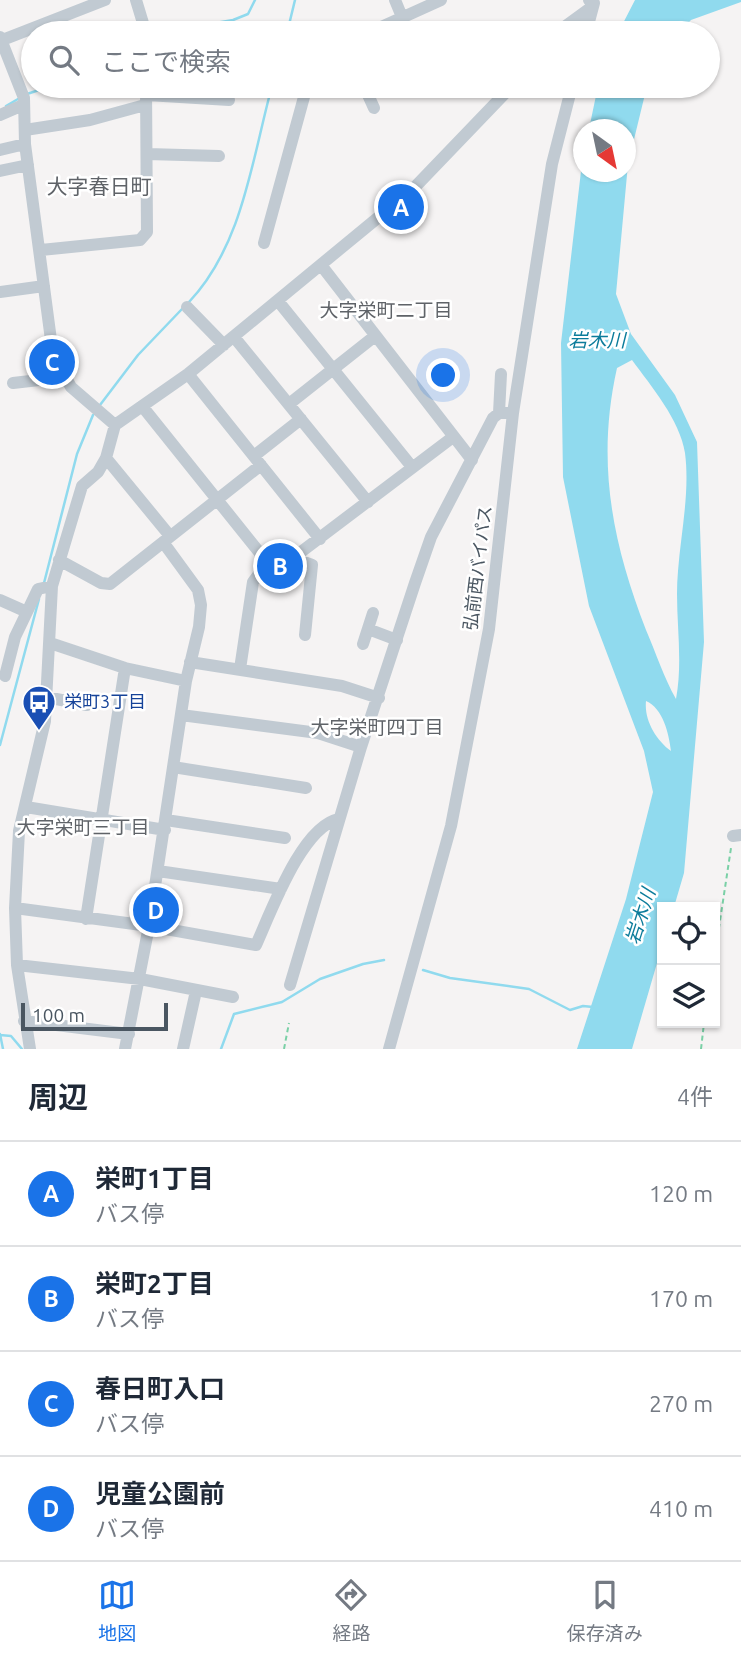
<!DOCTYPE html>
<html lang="ja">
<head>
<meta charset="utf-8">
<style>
  :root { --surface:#fff; --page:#f6f6f7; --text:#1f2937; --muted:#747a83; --line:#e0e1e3; --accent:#1a73e8 }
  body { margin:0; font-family:Ubuntu,"Noto Sans JP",sans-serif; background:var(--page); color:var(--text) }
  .controls { position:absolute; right:21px; bottom:21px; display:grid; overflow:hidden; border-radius:0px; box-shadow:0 2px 5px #0004 }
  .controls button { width:63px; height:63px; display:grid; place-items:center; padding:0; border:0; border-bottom:2px solid var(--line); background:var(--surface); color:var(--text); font:35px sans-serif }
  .compass { position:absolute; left:573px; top:119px; width:63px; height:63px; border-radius:50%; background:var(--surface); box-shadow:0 2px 5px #0004; rotate:147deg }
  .scale { position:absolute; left:21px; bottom:18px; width:147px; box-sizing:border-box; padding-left:7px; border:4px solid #4a5661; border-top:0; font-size:19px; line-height:24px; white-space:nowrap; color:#4a5661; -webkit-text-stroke:5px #fff; paint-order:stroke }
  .you { position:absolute; left:444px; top:376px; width:24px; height:24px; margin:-18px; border:5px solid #fff; border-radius:50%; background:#1a73e8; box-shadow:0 0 0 10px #1a73e833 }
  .badge { display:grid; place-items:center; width:46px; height:46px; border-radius:50%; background:var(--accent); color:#fff; font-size:23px; font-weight:700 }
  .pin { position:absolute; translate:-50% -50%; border:4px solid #fff; box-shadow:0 2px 7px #0006 }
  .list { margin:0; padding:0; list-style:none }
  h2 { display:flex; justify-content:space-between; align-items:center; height:91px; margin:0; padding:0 28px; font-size:30px }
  h2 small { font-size:23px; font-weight:400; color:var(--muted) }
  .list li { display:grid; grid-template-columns:46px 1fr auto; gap:21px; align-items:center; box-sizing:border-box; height:105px; padding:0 28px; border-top:2px solid var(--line) }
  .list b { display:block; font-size:26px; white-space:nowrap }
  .list p { margin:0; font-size:23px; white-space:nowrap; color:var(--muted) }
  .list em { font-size:23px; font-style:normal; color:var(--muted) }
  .icon { flex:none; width:38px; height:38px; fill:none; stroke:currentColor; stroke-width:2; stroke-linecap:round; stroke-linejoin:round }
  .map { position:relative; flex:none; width:741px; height:1049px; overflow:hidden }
  .search { position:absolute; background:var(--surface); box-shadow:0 2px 5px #0004; left:21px; right:21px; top:21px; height:77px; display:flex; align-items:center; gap:18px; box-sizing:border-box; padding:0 24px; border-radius:38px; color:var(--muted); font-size:26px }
  .sheet { height:511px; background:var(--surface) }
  nav { display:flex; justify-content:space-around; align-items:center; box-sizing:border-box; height:98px; border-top:2px solid var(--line); background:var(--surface); font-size:19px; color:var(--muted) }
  nav a { display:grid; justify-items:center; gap:4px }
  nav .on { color:var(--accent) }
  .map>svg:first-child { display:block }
</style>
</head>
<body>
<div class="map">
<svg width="741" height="1049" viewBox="0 0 741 1049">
  <rect width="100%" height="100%" fill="#f5f3f3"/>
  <path fill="#90daee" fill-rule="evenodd" d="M635,0H741V2L691,20L679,33H618Z
    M598,86H647L628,164L616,294L631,334L675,395L697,442L704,642L684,873L674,907H662V946L632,1049H577L626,899L653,792L644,751L589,606L563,477L561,343L583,154L584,172H626V130L589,129ZM632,360C651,386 680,420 685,453C690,492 681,532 678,571C674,614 684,656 676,699C664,678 656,653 646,630C612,542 596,462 617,368ZM646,701C663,708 669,734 671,751C656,740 644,720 646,701Z"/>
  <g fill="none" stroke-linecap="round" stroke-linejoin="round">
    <path stroke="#90daee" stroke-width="2.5" d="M157,33L233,20L248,14L255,0
      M287,33L295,0
      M27,94L51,86
      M6,106L18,99
      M189,302C243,245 252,159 272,86
      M100,405L138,355L182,309
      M44,583L77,454L93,415
      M0,745L39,599
      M423,970L450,978L529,989L570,1010L583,1006L593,1007
      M0,1034L3,1049
      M0,1035L11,1036L22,1049
      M221,1049L234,1014L282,1002L320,979L363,964L384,960"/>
    <path stroke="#7ad0a6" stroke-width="2" stroke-dasharray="5 3.5" stroke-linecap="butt" d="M715,954L731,848
      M284,1049L289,1023
      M701,1049L704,1023"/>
    <path stroke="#c1cad2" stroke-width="12" d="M136,0L146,33
      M395,0L402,17
      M368,33L441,0
      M556,33L593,6L589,0
      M586,33L594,3
      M0,37L24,98L25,144L53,355L71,387L115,425
      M0,41L105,0
      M364,86L374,108
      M147,95L229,100
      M0,115L23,105
      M25,130L90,120L145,105
      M0,150L25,144
      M147,154L219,156
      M0,171L28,165
      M264,243L307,86
      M41,250L140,240L147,232L146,86
      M321,265L472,460
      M0,292L44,286
      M278,301L412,467
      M187,307L224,345
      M234,337L368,502
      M188,374L320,539
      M13,383L65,377
      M289,404L375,336
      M142,406L263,557L293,558L453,437
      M499,413L501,374
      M254,456L301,419
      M170,536L106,458L115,425L188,374L414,188L512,86
      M293,558L312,565L305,635
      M59,560L101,583L110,584L261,465
      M0,600L27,612L38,589L52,586
      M368,629L397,640
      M50,643L125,668L186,681
      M363,644L373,613
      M190,662L342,686L379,698
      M240,669L253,582L270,559
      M5,676L15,637L27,612
      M46,697L87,705
      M181,715L318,733L361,747
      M173,767L306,788
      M26,807L165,830
      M166,820L285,838
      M733,836L741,835
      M158,871L281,889
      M15,908L149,926L256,945C271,912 302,826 339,819
      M86,919L125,668
      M17,965L140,979L233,997
      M290,985L361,747L415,583L431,537L493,418L499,413H513
      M24,1021L129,1034
      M30,1049L17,965L15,908L19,831L45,721L52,586L82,486L98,472L106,458
      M125,1049L149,926L186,681L199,627L201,605L198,590L163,542
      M183,1049L196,991
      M389,1049L451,826L489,629L513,413L552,164L572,86"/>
  </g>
  <defs>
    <symbol id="bus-pin" viewBox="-11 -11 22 30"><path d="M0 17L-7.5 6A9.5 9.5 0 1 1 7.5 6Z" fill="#1a4fb4" stroke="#fff"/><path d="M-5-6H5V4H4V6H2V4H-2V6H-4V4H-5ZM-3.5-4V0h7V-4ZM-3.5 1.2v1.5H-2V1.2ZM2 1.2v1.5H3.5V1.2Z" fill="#fff"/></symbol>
  </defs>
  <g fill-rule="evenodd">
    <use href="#bus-pin" x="20" y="683" width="38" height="52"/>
  </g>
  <g text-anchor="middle" stroke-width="5" stroke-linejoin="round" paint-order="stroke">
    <g font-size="18" fill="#4a5661" stroke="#fff">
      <text transform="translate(478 568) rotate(-83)" y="6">弘前西バイパス</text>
    </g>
    <g font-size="18" fill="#164399" stroke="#fff" text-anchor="start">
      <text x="64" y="708">栄町3丁目</text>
    </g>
    <g font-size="19" fill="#5f6368" stroke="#fff">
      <text x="386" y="317">大字栄町二丁目</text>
      <text x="377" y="734">大字栄町四丁目</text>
      <text x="83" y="834">大字栄町三丁目</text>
    </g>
    <g font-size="19" font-style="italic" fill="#0c7c9b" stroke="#fff">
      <text x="597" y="347">岩木川</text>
      <text transform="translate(640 916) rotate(-72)" y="7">岩木川</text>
    </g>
    <g font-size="21" fill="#5f6368" stroke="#fff">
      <text x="99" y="194">大字春日町</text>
    </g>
  </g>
</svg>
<div class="controls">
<button><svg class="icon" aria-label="locate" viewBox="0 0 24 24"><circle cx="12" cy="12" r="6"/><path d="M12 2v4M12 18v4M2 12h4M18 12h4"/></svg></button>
<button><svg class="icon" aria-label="layers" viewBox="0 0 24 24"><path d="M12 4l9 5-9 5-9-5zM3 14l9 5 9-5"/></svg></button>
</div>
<svg class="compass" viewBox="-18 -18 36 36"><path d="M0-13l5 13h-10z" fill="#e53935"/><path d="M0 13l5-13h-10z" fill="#747a83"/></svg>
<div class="scale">100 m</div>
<div class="you"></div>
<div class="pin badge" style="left:401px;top:207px">A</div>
<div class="pin badge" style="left:280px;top:566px">B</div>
<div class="pin badge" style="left:52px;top:362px">C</div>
<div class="pin badge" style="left:156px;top:910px">D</div>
<div class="search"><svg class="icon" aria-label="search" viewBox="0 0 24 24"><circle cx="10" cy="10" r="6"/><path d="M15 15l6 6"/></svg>ここで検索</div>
</div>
<section class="sheet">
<h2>周辺<small>4件</small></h2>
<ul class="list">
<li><span class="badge">A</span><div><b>栄町1丁目</b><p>バス停</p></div><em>120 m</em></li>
<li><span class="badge">B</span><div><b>栄町2丁目</b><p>バス停</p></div><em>170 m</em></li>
<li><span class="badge">C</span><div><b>春日町入口</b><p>バス停</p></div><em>270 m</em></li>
<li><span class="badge">D</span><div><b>児童公園前</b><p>バス停</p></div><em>410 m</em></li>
</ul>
</section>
<nav>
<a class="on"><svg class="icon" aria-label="map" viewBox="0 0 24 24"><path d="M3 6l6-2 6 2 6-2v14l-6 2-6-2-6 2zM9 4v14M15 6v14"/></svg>地図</a>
<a><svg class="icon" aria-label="directions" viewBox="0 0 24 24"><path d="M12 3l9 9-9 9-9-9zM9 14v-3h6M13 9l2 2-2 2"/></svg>経路</a>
<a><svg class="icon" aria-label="saved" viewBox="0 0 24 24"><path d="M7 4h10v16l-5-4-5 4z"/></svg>保存済み</a>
</nav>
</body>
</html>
